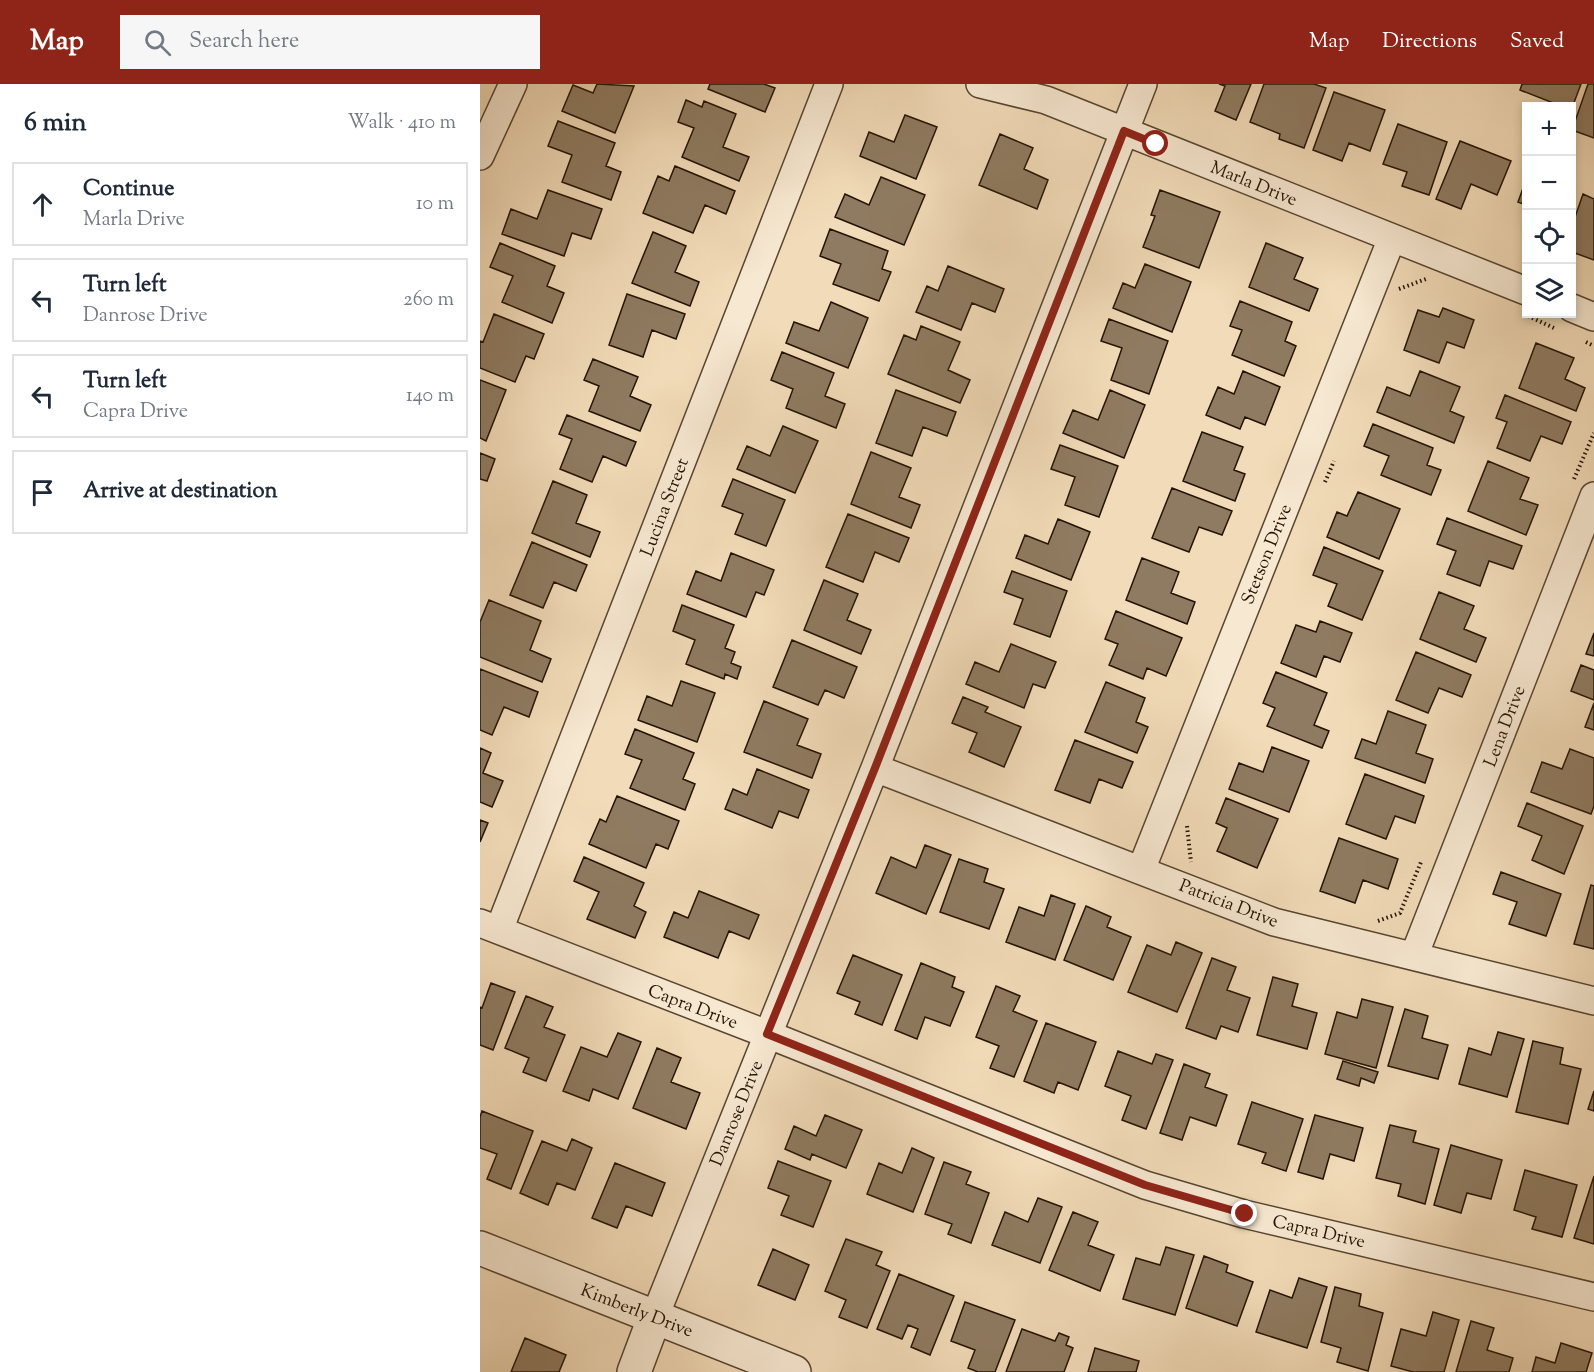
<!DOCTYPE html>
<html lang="en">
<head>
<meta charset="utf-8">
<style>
  :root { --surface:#fff; --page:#f6f6f7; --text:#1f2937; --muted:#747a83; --line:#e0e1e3; --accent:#8f2418 }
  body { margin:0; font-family:"Sorts Mill Goudy",serif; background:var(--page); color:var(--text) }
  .controls { position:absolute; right:18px; top:18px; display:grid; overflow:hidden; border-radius:0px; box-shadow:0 3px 9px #0003 }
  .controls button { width:54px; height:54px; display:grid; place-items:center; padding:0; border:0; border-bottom:2px solid var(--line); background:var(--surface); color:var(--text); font:30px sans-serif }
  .stop { position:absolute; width:18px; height:18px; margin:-14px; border:4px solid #8f2418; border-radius:50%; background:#fff }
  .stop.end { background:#8f2418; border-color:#fff; box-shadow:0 2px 6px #0008 }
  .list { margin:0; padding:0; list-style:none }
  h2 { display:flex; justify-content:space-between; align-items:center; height:78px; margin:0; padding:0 24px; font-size:26px }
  h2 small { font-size:20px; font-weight:400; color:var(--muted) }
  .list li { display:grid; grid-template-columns:39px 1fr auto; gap:18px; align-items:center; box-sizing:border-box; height:84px; margin:0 12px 12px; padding:0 12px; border:2px solid var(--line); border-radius:0px }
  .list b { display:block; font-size:22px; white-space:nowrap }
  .list p { margin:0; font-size:20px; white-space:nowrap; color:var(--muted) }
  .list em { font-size:20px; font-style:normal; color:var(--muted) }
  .icon { flex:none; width:33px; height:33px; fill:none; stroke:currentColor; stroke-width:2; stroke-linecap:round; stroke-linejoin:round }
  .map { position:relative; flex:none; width:1114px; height:1288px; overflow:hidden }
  header { display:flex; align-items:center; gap:36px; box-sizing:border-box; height:84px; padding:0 30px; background:var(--accent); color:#fff }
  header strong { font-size:28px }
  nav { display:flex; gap:33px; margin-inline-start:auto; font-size:21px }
  .search { width:420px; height:54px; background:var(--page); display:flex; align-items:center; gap:15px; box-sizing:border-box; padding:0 21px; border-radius:0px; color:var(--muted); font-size:22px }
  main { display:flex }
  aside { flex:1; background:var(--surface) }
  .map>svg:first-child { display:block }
</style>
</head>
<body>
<header>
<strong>Map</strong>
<div class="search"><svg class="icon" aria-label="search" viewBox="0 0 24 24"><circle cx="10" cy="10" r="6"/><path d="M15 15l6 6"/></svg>Search here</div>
<nav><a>Map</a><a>Directions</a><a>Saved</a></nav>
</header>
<main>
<aside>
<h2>6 min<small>Walk · 410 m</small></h2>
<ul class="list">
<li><svg class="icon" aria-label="ahead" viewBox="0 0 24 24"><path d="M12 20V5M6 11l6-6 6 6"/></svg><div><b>Continue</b><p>Marla Drive</p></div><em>10 m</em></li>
<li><svg class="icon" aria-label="left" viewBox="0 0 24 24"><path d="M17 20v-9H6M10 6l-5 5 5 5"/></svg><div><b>Turn left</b><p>Danrose Drive</p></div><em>260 m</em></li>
<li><svg class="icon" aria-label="left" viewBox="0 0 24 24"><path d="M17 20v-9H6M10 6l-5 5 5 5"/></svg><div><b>Turn left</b><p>Capra Drive</p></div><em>140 m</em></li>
<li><svg class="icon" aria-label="arrive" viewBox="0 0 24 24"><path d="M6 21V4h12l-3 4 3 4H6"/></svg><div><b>Arrive at destination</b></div></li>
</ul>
</aside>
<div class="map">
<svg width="1114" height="1288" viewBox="0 0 1114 1288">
  <rect width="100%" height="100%" fill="#f2dbb8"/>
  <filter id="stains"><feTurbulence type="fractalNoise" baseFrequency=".00333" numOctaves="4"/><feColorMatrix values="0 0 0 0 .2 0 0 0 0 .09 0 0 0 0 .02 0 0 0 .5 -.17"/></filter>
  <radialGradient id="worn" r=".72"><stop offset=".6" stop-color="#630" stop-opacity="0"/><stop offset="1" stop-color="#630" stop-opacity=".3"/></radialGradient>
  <path fill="#8f7b61" stroke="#241303" stroke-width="1.5" d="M117,0L154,2L135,49L82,27L93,1L113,9Z
    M230,0H284L295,4L285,28L228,5Z
    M739,0H771L756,36L735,27L745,2Z
    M784,0H834L846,4L824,64L799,55L800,50L770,38Z
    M1042,0H1101L1092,24L1081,22L1040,6Z
    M1108,0H1114V54L1092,46Z
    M854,8L905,26L890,67L869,59L862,77L833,66Z
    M206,16L222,23L224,17L256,30L243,63L269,73L259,97L202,73L214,44L198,38Z
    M425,31L457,43L436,95L380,72L389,48L414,58Z
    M78,37L135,59L126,82L141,88L131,116L82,98L92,71L68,62Z
    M918,40L967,58L949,111L922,102L927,88L903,80Z
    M520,50L553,64L544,85L568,96L557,125L499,101Z
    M980,57L1031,77L1017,111L991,100L981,125L956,115Z
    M195,82L255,107L246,130L225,121L213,149L163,129L178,92L189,97Z
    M401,93L445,111L424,161L355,133L365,110L389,121Z
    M1046,96V121L1038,118Z
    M68,106L122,125L111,155L92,149L84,172L22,150L31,125L57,135Z
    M680,106L740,128L719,184L663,163L675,132L671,131Z
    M1103,110L1114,115V176L1092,168V142Z
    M350,145L408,167L402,185L411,188L399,217L353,200L361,180L340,172Z
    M173,148L206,162L195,188L219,198L210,222L152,199Z
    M20,159L75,182L67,202L84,209L72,239L22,218L33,192L10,183Z
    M786,159L823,174L814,195L838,205L829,227L769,203Z
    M665,180L711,198L692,248L633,224L643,199L655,204Z
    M468,182L524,205L515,228L492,219L481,246L436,228L447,202L458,207Z
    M147,210L205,230L196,255L172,246L163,273L129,261Z
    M760,217L812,238L805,257L816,262L804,292L752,271L762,246L750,242Z
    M351,218L388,234L368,284L306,259L314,238L339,247Z
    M963,224L994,236L984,264L967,258L959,279L924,266L938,226L959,233Z
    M14,230L64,250L54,275L46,272L35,298L0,284V257L3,258Z
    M629,235L688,257L669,310L631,296L642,264L621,257Z
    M441,242L480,258L468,286L490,296L480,319L408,290L424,251L436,256Z
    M1056,259L1094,274L1085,295L1105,304L1096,327L1039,304Z
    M302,268L354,289L345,312L365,320L356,344L306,324L313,305L291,296Z
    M113,275L158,293L150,312L171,321L160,347L109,327L119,302L104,296Z
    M763,287L800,303L785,341L765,333L760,345L726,331L738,303L754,310Z
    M940,287L980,303L970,327L984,333L974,359L897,328L907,303L930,312Z
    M0,296L26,306L6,357L0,354Z
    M416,306L476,328L467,352L443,343L432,372L396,359Z
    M630,306L665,321L644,374L583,349L593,326L618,336Z
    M1025,311L1091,338L1082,360L1061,352L1050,377L1017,364L1027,338L1016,334Z
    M87,331L156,358L146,382L123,372L112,398L80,385L92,355L79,350Z
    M893,340L953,364L947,381L961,386L951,411L901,391L909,372L884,362Z
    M303,342L338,357L315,409L257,385L267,362L290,372Z
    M722,348L763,363L754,386L765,390L755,417L703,397Z
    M580,361L638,382L619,433L585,421L595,393L571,385Z
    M391,368L431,384L419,413L440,421L431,444L371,420Z
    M0,369L15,375L7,397L0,395Z
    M1008,377L1049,394L1040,415L1058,421L1046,451L988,427Z
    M253,395L305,416L286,462L255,450L263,430L242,422Z
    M73,397L107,411L96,439L120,448L110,473L52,449Z
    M692,404L752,427L742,451L719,443L709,468L672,454Z
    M878,408L920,425L899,475L847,453L857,428L867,432Z
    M368,430L429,454L419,478L395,468L383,498L346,483Z
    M967,434L1042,462L1033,485L1009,477L1000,502L967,490L976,467L957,460Z
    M578,435L610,448L591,496L536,474L545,451L568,460Z
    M52,458L107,481L96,507L74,498L63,524L30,511Z
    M844,463L903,487L882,536L848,522L857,500L833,491Z
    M251,469L294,486L284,511L276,508L266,533L207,510L216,487L241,497Z
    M662,474L699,488L691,509L715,518L707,540L646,516Z
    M532,487L587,507L570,553L534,540L543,515L524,508Z
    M344,496L378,510L367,536L391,546L381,570L324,546Z
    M959,508L994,522L984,545L1006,554L996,578L940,555Z
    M9,516L61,537L50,566L71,575L62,598L0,573V538Z
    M202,521L254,541L245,564L255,568L251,579L261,583L257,595L245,590L244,595L206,580L215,556L193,547Z
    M636,527L702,554L686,592L667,584L663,595L629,581L638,560L625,555Z
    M840,537L872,549L860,578L844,572L836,593L801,579L816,541L836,548Z
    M1114,549V572L1106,570Z
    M312,556L377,583L364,614L345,606L338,621L293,603Z
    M531,560L576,578L565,604L553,600L544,624L486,600L495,578L519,588Z
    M936,568L991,591L982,613L959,604L948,629L916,616Z
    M1101,581L1114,586V616L1091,607Z
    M0,585L58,608L49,633L24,623L12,651L0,646Z
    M796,588L847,609L834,641L849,647L842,664L787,642L795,624L783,619Z
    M201,597L235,609L217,658L158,636L167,612L192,622Z
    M626,598L665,614L656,638L668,643L657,669L605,648Z
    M483,613L508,623L505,628L541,643L524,683L489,668L497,649L472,639Z
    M284,617L328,635L317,661L341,670L332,694L264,668Z
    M1114,619V646L1105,643Z
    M908,627L946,641L936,669L953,675L945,699L875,674L882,655L896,660Z
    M155,645L214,669L203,695L215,700L205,726L150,704L162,676L145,670Z
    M595,656L653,678L642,704L619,695L610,719L575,706Z
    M792,663L829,677L809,728L749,705L759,679L783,688Z
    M0,664L11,669L3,689L23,697L12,723L0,718Z
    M1090,665L1114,674V722L1111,730L1051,708L1062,678L1082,685Z
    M277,685L329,706L318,734L299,727L292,744L245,725L253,705L267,711Z
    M885,690L944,712L935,739L915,732L906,755L866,740Z
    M137,712L199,737L188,765L176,760L166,784L109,760L120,735L126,738Z
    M746,714L798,735L777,784L737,767L747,744L736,739Z
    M1047,719L1103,742L1084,790L1052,776L1062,752L1038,742Z
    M0,736L8,739L0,758Z
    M859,754L918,775L908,805L883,796L875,819L840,807Z
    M445,761L471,771L446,830L396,809L411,773L436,784Z
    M104,773L164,799L154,822L166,828L155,854L107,835L119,808L94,797Z
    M479,775L508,785L504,798L524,805L509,845L460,828Z
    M1021,788L1081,810L1066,852L1029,840L1037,818L1013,810Z
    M1111,801L1114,802V865L1094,860Z
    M219,807L279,831L269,855L249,847L238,874L184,853L194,828L208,834Z
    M571,811L595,820L575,876L526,858L539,823L564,832Z
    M606,822L631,833L627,843L651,853L633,896L584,876Z
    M696,858L722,869L697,928L648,908L667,861L691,871Z
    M373,871L422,891L402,941L375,930L380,918L357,909Z
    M732,874L756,883L747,906L770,914L758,948L741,942L736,955L706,944Z
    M441,879L475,893L472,903L484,908L470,942L445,933L437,955L415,946Z
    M793,893L818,900L812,922L837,929L827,965L777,951Z
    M11,899L35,908L13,966L0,961V923L2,924Z
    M516,902L540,912L533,927L557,937L534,993L510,984L519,962L496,953Z
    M46,912L73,923L64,943L85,951L66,997L43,988L49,974L25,964Z
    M882,915L913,923L896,984L845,970L857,928L877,934Z
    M925,925L948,932L942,954L968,961L958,995L908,982Z
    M566,939L616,958L598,1006L578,998L574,1009L544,997Z
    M1018,948L1044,955L1027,1013L979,1000L989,964L1011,971Z
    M138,949L161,958L138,1015L113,1005L109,1017L83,1007L101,963L127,973Z
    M1053,957L1083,964L1080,980L1101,985L1088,1040L1036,1028Z
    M177,964L201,974L191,998L220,1009L206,1045L153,1024Z
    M638,967L672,980L676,970L693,976L666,1045L642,1036L651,1012L625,1002Z
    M863,977L898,988L894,999L881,994L879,1002L857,995Z
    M704,980L730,990L725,1003L747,1011L736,1042L710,1033L702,1056L680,1049Z
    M1114,1007V1027L1108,1025Z
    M772,1018L823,1035L806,1087L782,1079L786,1069L758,1060Z
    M2,1027L53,1047L31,1105L7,1095L17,1070L0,1064V1033Z
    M345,1031L382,1046L366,1084L332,1070L330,1076L305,1065L314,1042L336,1052Z
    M835,1031L883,1044L874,1077L850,1070L843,1095L818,1088Z
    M910,1041L936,1047L933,1058L959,1065L945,1120L918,1112L921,1100L896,1094Z
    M92,1055L112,1064L95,1106L77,1099L68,1121L40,1109L62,1057L87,1067Z
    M971,1061L1022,1076L1011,1115L987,1109L981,1129L954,1121Z
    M432,1064L454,1074L433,1128L387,1110L399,1079L422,1089Z
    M298,1077L351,1097L333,1143L301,1131L309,1112L288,1104Z
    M464,1078L491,1088L486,1100L509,1109L491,1159L468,1150L472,1140L445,1130Z
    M135,1079L185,1099L172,1132L146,1122L137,1144L112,1134Z
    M1045,1086L1097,1101L1082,1153L1052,1145L1056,1133L1034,1126Z
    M1114,1092V1160L1094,1154Z
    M558,1114L582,1123L560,1179L512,1161L525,1128L548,1138Z
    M593,1128L618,1138L608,1161L634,1171L620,1207L569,1186Z
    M366,1155L402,1168L396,1181L410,1187L387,1244L359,1233L366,1216L345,1207Z
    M686,1163L714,1171L695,1231L643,1215L656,1174L680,1181Z
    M293,1165L329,1181L315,1216L278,1201Z
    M724,1172L748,1181L746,1188L773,1198L757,1242L706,1224Z
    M419,1190L474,1212L450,1271L431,1263L438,1245L428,1241L422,1255L397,1245Z
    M819,1194L847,1203L827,1264L776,1248L790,1206L812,1214Z
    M855,1203L881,1210L879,1222L903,1229L888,1287L857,1278L861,1264L841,1258Z
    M485,1218L535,1236L515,1288H498L488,1284L495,1266L471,1257Z
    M953,1228L979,1236L964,1288H933L911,1282L921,1245L946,1252Z
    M991,1237L1014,1244L1007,1266L1033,1274L1029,1288H976Z
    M542,1245L575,1257L579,1249L589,1253L586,1261L593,1264L584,1288H526Z
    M45,1254L86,1271L79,1288H31Z
    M1081,1259L1112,1269L1106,1288H1052L1056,1273L1075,1279Z
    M615,1264L659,1277L656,1288H608Z"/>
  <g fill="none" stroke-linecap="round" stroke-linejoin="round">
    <defs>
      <path id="minor" d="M500,0L566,16L1046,207
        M0,72L33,0
        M1092,224L1114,233
        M395,684L794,838L1114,917
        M661,786L912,154
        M0,839L287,950L665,1101L764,1130L1114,1213
        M19,846L349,0
        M934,872L1114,412
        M175,1232L395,684L663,0"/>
      <path id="tertiary" d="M0,1164L314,1288
        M154,1288L175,1232"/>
    </defs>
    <use href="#minor" stroke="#584530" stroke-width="30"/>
    <use href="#tertiary" stroke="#584530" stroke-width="36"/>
    <path stroke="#241303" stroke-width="4" stroke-dasharray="1.5 3" stroke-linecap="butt" d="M919,205L946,195
      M1048,232L1074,244
      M1106,258L1114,262
      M1094,395L1114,349
      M845,398L854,377
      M707,742L711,778
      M898,837L920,829L941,778"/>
    <use href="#minor" stroke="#f7e8d1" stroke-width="27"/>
    <use href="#tertiary" stroke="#f7e8d1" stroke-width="33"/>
  </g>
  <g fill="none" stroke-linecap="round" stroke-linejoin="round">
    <path stroke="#8f2418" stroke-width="8" d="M676,60L644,47L395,684L287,950L665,1101L765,1130"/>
  </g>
  <g text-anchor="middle" stroke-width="5" stroke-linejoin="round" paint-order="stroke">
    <g font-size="18" fill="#241303" stroke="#f7e8d1">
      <text transform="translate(774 99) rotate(22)" y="6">Marla Drive</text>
      <text transform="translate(184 423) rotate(-69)" y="6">Lucina Street</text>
      <text transform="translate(786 470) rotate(-68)" y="6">Stetson Drive</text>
      <text transform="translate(1024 642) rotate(-69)" y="6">Lena Drive</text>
      <text transform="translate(749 819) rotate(21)" y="6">Patricia Drive</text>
      <text transform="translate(213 922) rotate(21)" y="6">Capra Drive</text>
      <text transform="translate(256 1029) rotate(-68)" y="6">Danrose Drive</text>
      <text transform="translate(839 1147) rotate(13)" y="6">Capra Drive</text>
      <text transform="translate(157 1226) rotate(21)" y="6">Kimberly Drive</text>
    </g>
  </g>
  <rect width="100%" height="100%" filter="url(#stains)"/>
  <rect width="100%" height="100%" fill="url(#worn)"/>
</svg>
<div class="controls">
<button>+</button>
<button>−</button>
<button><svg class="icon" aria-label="locate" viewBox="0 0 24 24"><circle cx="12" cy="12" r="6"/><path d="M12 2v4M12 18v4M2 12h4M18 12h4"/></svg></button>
<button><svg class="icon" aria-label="layers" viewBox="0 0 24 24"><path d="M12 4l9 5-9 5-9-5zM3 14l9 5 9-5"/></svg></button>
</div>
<div class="stop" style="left:676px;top:60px"></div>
<div class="stop end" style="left:765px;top:1130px"></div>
</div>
</main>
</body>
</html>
